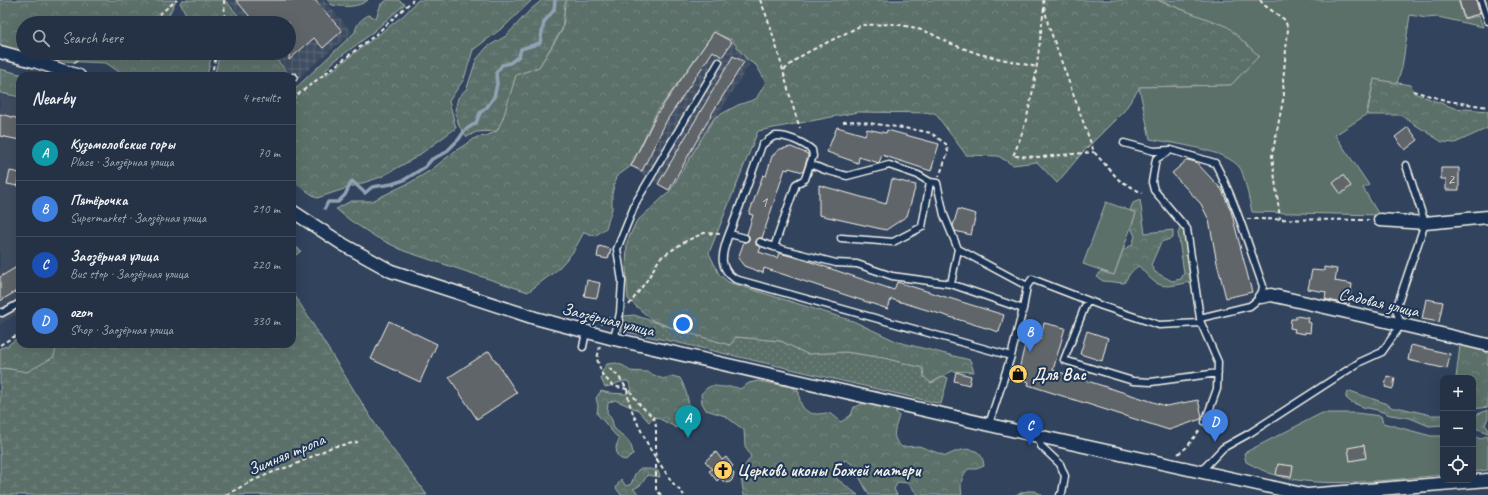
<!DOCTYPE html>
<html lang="en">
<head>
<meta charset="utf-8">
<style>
  :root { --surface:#253246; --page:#313e51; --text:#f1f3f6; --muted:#a3aab3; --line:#424d5f; --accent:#ffd166 }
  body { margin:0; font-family:Caveat,sans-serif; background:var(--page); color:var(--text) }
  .controls { position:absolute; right:12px; bottom:12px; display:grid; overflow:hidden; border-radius:8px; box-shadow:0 4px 16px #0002 }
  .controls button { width:36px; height:36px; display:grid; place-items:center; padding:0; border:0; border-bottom:1px solid var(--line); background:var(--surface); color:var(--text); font:20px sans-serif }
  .you { position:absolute; left:683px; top:324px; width:14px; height:14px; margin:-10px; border:3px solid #fff; border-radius:50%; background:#1a73e8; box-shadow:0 0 0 6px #1a73e833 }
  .badge { display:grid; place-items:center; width:26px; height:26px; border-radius:50%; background:var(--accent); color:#fff; font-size:13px; font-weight:700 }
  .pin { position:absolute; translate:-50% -33px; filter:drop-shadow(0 1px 2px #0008) }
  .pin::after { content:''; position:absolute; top:21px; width:14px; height:12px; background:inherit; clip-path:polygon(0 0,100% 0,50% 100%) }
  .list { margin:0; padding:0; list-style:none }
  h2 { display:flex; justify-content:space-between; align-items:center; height:52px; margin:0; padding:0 16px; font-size:17px }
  h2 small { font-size:13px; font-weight:400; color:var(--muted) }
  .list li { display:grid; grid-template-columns:26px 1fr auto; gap:12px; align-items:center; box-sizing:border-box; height:56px; padding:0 16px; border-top:1px solid var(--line) }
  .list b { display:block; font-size:15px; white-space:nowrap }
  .list p { margin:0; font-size:13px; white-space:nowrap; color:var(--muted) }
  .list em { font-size:13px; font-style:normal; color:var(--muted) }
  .icon { flex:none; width:22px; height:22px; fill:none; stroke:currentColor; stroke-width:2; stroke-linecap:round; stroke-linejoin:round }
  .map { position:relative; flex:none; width:1488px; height:495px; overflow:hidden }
  .search { position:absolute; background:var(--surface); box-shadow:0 4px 16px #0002; left:16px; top:16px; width:280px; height:44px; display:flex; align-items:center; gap:10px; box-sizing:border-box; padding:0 14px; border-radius:22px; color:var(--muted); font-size:15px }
  .panel { position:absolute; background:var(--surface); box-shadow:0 4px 16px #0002; left:16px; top:72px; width:280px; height:276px; border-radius:12px }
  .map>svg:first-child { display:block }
</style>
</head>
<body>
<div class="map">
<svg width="1488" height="495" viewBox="0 0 1488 495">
  <defs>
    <pattern id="industrial-grid" width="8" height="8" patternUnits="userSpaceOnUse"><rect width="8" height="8" fill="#3f4d61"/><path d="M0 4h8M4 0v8" fill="none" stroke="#5b6778"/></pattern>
    <pattern id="grass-dots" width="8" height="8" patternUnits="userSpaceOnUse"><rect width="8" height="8" fill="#5b6f6a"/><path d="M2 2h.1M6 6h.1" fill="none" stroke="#73847f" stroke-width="1.8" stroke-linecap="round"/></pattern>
    <pattern id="forest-crowns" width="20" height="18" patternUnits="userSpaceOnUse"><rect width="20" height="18" fill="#5b6f6a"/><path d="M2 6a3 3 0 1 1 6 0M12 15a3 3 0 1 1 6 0" fill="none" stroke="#73847f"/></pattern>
    <pattern id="wetland-marsh" width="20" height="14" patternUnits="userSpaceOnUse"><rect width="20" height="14" fill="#5b6f6a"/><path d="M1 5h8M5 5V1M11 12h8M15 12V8" fill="none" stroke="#73847f"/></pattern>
  </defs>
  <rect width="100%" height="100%" fill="#31435d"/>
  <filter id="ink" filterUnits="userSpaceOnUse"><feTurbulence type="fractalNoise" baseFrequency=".025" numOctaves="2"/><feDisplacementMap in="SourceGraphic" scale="8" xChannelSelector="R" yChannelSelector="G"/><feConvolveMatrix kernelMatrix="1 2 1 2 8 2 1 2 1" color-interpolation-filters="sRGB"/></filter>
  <g filter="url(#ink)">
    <path fill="#3f4d61" d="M0,95L20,99V313L0,324Z"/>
    <path fill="url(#industrial-grid)" d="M227,0H324L352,32L296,80L273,53H289V23H247Z
      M1457,0H1488V28L1481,16L1463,20Z
      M714,31L733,42L749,65L670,192L631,167L656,112Z"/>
    <path fill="url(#grass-dots)" stroke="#a8b0a9" d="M634,315L678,330L730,345L736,337L781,341L807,354L846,352L884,358L923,368L924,377L931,383L944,376L948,378L941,404L675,342L621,331L624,316Z"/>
    <path fill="url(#forest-crowns)" stroke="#a8b0a9" d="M0,0H176L165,23H23V51L0,46Z
      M182,0H225L245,23H188V18L180,3Z
      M327,0H368C357,8 345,7 332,5Z
      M387,0H398L405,4L367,37L333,62L324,72L325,76L404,15L418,0H532L505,26L473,50L464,79L449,101L456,128L415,158L381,177L317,198L292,181V93L301,83L355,32C357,23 361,19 369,15L376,18L381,4Z
      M567,0H1157L1229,27L1259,56L1231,85L1140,87L1124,111L1083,152L1057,183L1037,162L1013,165L998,156L966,155L935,113L858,112L758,131L709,253L719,274L728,282L853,321L898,342L970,360L974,372L952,371L931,383L924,377L923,368L884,358L846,352L807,354L781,341L736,337L730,345L678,330L652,320L628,299L626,268L627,242L636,222L670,191L714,118L738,105L756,99L766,82L756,65L747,60L732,40L714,33L656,113L631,166L616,177L612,194V209L606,228L595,236L584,232L573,252L557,270L528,292L404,251L376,237L351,221L336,209L351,201H372L411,182L431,170L455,151L477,137L486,136L497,131L503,117L516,75L539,67L563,29L565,3Z
      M30,53H212L207,76H125L106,63L61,61Z
      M220,53H271L290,75L214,76Z
      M0,69L28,76H20V97L0,93Z
      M1374,79L1411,85L1414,93L1454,108L1488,111V128L1455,143L1442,142L1400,115H1367Z
      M1140,200L1145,233L1173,230V238L1161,242L1151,265L1155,272L1172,281L1181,279L1184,273L1178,233L1180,229L1185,232L1192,278L1191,282C1162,288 1159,290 1139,266C1132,269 1128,277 1124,283L1103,281L1097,277L1101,271L1114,275L1123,250L1132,245L1135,236L1131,228L1136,213L1130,210L1133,203Z
      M292,244L301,251L292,258Z
      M20,336V344H72C63,350 37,371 27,372C18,374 9,365 0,370V348L7,346Z
      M1460,345L1470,347L1488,353V407L1473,409V378H1456Z
      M616,363L624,366L630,371L647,372L663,379L672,376L680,378C686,388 691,407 689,419L681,422L677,428L656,417L649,422L638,410L615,400L608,403L607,412L612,420L614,428C624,438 631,438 633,454L627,460L621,459L617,455L616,447L619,439C611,431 605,422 597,414L598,406L596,398L601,391L609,393L626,394L632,389L628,381C618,381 615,386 605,387L601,379L602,371L607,364Z
      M758,381L792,387L799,392C799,404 804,414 817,414C821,414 824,413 827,413C833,414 837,418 841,422L851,415L854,407L862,404L870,403L894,409L899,416C895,430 890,437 902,447L919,446L946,456C961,448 982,443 984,466L976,469H968C961,477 960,484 962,495H918L908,483L898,482L894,489L897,495H869L853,465L846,460L838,464L833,472L837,479L858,495H744L741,478L744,467L751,457L745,446L744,430L725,416L706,410L702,403L701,394C711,383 711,386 724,387C731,387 734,386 740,389L749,383Z
      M639,469H650L658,471L660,477L647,475C643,483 641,486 633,489L640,495H621L616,488L621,479L626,486L631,484L635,474Z
      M1027,491H1035L1042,495H1015Z"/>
    <path fill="url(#wetland-marsh)" stroke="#a8b0a9" d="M542,0H567L565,4L562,29L539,67L516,75L503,118L497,131L476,132L467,137L459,126L455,110L458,98L467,88L476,60L487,47L506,36L530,10Z
      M292,291L382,435L427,495H0V370L4,368L27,372L54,357L56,348H67L72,344H292Z
      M1350,391L1385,403L1393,408H1401L1431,415H1443V425L1429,426L1410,418L1390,415L1377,410L1363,407L1351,402L1346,398V394Z
      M1488,410V418L1485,425L1488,428V433L1473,427V416Z"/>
    <path fill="#5b6f6a" stroke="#a8b0a9" d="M1158,0H1458L1464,19L1479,16L1483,27L1438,17L1426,18L1410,15L1402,68L1397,83L1374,79L1366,115L1335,135L1369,185L1363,188L1379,215L1252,212C1250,204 1244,173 1240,168C1228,150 1171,143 1150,139L1139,87L1231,85L1259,56L1228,27Z
      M1106,202L1136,213L1114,275L1083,264Z
      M1322,413H1356L1381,416L1383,423L1431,436H1443V475C1393,479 1322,490 1275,475C1265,472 1256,467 1246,462L1244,453Z
      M1473,434L1480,439L1488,435V470L1473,472Z"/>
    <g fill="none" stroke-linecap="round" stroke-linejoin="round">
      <path stroke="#91a2b3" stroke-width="3.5" d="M325,208L328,202H338L345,195L352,181L365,193L372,187L392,184L404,180L425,167L432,159L445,153L459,139L465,130L476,123L480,113L487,107L494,97L497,84L496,73L502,65L510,63L519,56L521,49L540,43L544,22L554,10L555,0"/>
    </g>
    <path fill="#61656b" stroke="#f4f1e8" d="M236,0H315L342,31L323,48L314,38L289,60V23H255Z
      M1459,0H1476L1480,14L1464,18Z
      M714,32L732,42L722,57L713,51L667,120L642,171L631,166L657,114Z
      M733,56L744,62L714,110L669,190L658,184Z
      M0,114L20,119V140L0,136Z
      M837,127L865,135L867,129L886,133L887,130L939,144L931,171L882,155L879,163L859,157L858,163L827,152Z
      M1408,127L1418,140L1405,150L1395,137Z
      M791,147L808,154V156L803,172L789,168L788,170L785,169L762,238H759L756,241V245L761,247L759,252L777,258L779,253L802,259L894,290L897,282L1004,315L999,332L891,299L888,309L764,268L763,273L744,266L738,258L744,242H747L749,240V236L747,234L753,215L749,214L763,175L766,176L772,156L780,149Z
      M1187,160L1196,162L1222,190L1231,211L1252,292L1226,298L1217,263L1209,220L1201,204L1172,173Z
      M1441,168H1459V190H1446V179H1441Z
      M10,171L20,173L18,186L7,184Z
      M1343,175L1351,186L1341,194L1333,183Z
      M892,179L916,185L907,216L886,230L819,215V185L886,204Z
      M958,209L976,214L971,235L955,231L953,226Z
      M599,246L611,249L608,259L597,257Z
      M20,265V289L0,301V277Z
      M1324,267L1337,269L1335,281L1352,284L1349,305L1325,299L1326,292L1308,289L1312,270L1324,271Z
      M587,280L600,283L597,298L584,296Z
      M1426,299L1443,302L1439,322L1422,319Z
      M1296,316L1309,318L1308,322L1311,323L1310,333L1305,332V334L1294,332L1295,329L1290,328L1291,319H1296Z
      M389,321L437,344L420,382L371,359Z
      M1044,323L1065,328L1053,370L1166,406L1198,400L1202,416L1201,419L1169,430L1028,385L1029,382L1017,378L1027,336L1040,340Z
      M1087,331L1108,338L1102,361L1080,354Z
      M1411,345L1450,354L1447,369L1408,360Z
      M489,351L517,393L477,419L449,377Z
      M956,372L971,376L969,385L954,381Z
      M1387,376L1395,378L1393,389L1385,387Z
      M1364,445L1366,458L1350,461L1348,448Z
      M716,452L722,460L726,457L733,466L730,469L734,474L732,480L730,482L725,483L720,478L717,481L709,471L712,469L705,461Z
      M1278,464L1293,466L1291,477L1276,475Z"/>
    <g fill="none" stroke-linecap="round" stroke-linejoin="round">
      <defs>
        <path id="service" d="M1481,0L1488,21
          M292,79L294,77
          M1124,143L1154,151L1170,150
          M810,164L813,156L812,150C804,143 787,135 776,136C771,137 766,142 762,145C753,170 744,196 734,221C730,232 721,251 723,262C724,270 729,275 735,279L1011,356
          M730,234L745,238
          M841,238L893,242L922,227L930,182
          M760,242L774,247
          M958,249L1027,286
          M951,284L958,249L944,215L937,183L930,182L918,175L889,165L847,176L825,170L810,164L805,179L796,184L774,247L836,263L857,264L892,276L951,284L1023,309
          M1087,301L1064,360L1133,381L1151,382L1218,373
          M0,312L2,313L20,303
          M1200,318L1250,306L1261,297L1263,286C1248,245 1236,202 1215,163L1171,150L1156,159L1152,182L1154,190L1187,229L1200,318L1201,323
          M614,339L620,313L622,281L617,249L636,202L719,62
          M583,347L586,332
          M989,424L1011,356L1023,309L1027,286L1032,279L1102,306L1159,325L1201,323L1218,362L1217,389L1205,422
          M1038,436L1041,446L1060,464L1065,476L1062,493L1060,495
          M1203,472L1205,467L1223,448L1250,433L1360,362L1382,352L1401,325L1396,309L1425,223L1406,165"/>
        <path id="minor" d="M0,52L37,62L79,76
          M292,211L344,245L391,271L535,318L614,339L1038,436L1307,495
          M1380,220L1425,223L1488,217
          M1261,297L1271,295C1344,311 1416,328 1488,345
          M1308,495L1488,480"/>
      </defs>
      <use href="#service" stroke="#f4f1e8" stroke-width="9"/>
      <use href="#minor" stroke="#f4f1e8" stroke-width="15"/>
      <path stroke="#f4f1e8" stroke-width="2" stroke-dasharray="4 3" stroke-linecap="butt" d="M224,0L225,23
        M760,0C778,41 785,86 800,128
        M1043,0L1048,24L1094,152L1119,180L1142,193
        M1260,0L1264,5L1285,20L1288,29L1283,81L1284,95L1272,156L1280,219
        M1044,8C1037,60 1035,107 1013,156L1041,157L1094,152
        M148,23L177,0
        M74,63L87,53
        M784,70L798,58L810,51L862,25L893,24L912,27L930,33L949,43L979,54L1037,67
        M211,76L217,53
        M1413,91L1448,101L1488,107
        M292,99L374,36L413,0
        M843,122L855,121L917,130L931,133L946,144L948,152L939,177
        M1247,219L1369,220
        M629,305L647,280L660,258L686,241L704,233L720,234
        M601,324L610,318
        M0,345L20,333
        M600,346L597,359L602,374L613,386L627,389L630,391L639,404L654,418L656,426V489L661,495
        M609,368L619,377L627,389L629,402L634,416L650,449L672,482L684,495
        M1178,454L1187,447L1201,428
        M226,495L250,482L273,472L294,465L332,447L358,442"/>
      <use href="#service" stroke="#1d3557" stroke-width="6"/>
      <use href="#minor" stroke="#1d3557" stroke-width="12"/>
    </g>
  </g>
  <defs>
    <symbol id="shop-disc" viewBox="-11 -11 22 22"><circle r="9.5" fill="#ffd166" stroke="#1d3557"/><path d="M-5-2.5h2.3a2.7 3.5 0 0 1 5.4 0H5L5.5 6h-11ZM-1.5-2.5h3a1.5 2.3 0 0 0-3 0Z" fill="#111"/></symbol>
    <symbol id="church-disc" viewBox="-11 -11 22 22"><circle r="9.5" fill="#ffd166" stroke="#1d3557"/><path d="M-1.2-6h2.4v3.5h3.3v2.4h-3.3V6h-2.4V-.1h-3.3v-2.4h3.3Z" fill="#111"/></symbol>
  </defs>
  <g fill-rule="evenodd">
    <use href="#shop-disc" x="1007" y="363" width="22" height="22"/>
    <use href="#church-disc" x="712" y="459" width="22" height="22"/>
  </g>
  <g text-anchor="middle" stroke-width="4" stroke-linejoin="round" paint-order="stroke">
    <g font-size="15" fill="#cfcec9">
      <text x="1451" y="184">2</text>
      <text x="764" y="207">1</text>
    </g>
    <g font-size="17" fill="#f4f1e8" stroke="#1d3557">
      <text transform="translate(1379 302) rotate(13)" y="6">Садовая улица</text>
      <text transform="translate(608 319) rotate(14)" y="6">Заозёрная улица</text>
      <text transform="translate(286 454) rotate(-23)" y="6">Зимняя тропа</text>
    </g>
    <g font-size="17" font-weight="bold" fill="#f4f1e8" stroke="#1d3557" text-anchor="start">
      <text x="1032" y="380">Для Вас</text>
      <text x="737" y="476">Церковь иконы Божей матери</text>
    </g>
  </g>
</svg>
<div class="controls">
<button>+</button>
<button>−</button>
<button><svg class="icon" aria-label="locate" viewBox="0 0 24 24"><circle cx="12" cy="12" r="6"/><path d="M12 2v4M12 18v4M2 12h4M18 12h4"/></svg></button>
</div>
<div class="you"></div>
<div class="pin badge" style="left:688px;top:438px;background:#0f9aa8">A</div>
<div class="pin badge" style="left:1030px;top:352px;background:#3f7fe0">B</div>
<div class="pin badge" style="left:1030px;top:446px;background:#1a4fb4">C</div>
<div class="pin badge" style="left:1215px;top:442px;background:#3f7fe0">D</div>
<div class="search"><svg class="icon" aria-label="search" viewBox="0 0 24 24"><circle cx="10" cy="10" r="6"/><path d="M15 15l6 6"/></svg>Search here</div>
<section class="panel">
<h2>Nearby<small>4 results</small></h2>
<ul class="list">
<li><span class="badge" style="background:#0f9aa8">A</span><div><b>Кузьмоловские горы</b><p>Place · Заозёрная улица</p></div><em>70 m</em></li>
<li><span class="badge" style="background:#3f7fe0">B</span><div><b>Пятёрочка</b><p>Supermarket · Заозёрная улица</p></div><em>210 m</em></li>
<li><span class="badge" style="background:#1a4fb4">C</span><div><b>Заозёрная улица</b><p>Bus stop · Заозёрная улица</p></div><em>220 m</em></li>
<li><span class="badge" style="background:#3f7fe0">D</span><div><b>ozon</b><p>Shop · Заозёрная улица</p></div><em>330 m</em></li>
</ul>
</section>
</div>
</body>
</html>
